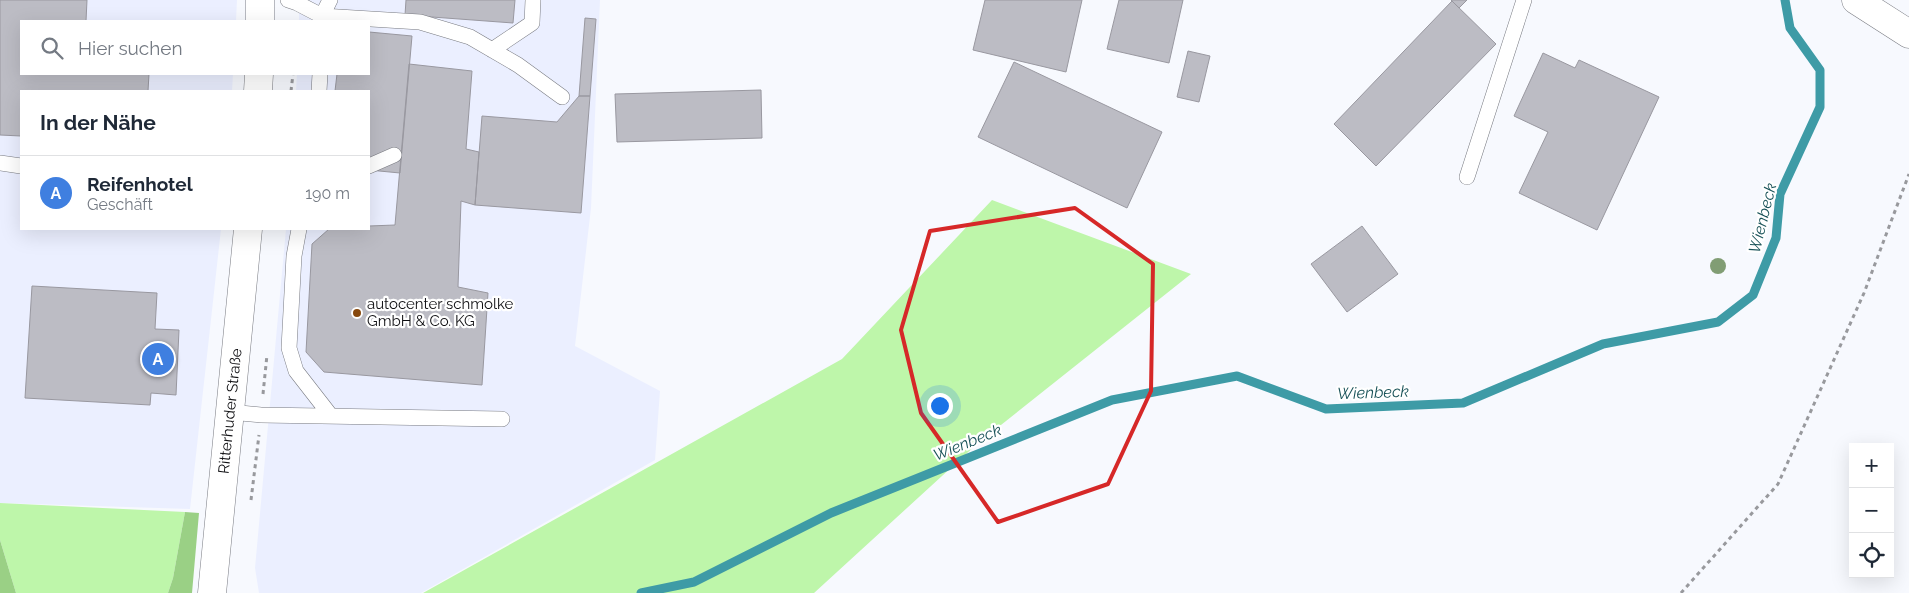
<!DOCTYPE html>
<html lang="de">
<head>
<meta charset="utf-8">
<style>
  :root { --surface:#fff; --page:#f2f2f3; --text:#1f2937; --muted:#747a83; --line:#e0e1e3; --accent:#0b8043 }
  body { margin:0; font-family:Raleway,sans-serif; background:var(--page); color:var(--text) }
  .controls { position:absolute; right:15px; bottom:15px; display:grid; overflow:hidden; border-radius:0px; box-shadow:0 5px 20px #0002 }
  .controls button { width:45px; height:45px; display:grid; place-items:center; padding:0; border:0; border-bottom:1px solid var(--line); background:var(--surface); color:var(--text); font:25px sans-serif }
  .you { position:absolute; left:939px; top:405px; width:18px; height:18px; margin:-12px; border:4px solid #fff; border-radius:50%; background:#1a73e8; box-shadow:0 0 0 8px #1a73e833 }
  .badge { display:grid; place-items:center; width:32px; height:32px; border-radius:50%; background:var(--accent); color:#fff; font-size:16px; font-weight:700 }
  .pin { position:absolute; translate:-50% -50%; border:2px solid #fff; box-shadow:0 1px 5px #0006 }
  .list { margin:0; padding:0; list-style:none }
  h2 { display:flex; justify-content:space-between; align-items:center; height:65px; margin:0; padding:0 20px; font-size:21px }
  h2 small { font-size:16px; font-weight:400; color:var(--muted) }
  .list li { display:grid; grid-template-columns:32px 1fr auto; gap:15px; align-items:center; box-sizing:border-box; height:75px; padding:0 20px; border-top:1px solid var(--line) }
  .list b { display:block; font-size:19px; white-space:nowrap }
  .list p { margin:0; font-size:16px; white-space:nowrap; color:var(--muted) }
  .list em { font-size:16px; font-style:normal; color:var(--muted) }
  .icon { flex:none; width:28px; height:28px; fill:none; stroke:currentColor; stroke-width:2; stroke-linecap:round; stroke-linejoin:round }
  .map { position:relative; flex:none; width:1909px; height:593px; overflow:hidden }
  .search { position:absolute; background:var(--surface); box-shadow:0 5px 20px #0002; left:20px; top:20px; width:350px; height:55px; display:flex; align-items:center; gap:12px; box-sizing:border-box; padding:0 18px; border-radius:0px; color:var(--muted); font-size:19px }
  .panel { position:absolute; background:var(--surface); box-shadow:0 5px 20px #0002; left:20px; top:90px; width:350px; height:140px; border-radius:0px }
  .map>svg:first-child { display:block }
</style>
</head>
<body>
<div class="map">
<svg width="1909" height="593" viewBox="0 0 1909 593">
  <rect width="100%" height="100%" fill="#f7f9fe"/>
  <path fill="#ebefff" d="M0,0H237L236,21H21V74H233L232,91H21V229H221L190,509L0,503Z
    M299,0H600L591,208L575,346L660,391L655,460L421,593H259L255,568L286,229H369V91H296L297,74H369V21H299Z"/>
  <path fill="#bef6aa" d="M992,200L1191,274L977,444L814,593H423L842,359Z
    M0,503L185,512L173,578L168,593H16L0,540Z"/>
  <path fill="#9ad085" d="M185,512L199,513L192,593H168L173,578Z
    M0,540L16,593H0Z"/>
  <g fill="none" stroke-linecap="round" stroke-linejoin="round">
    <path stroke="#3e9ba6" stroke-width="9" d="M641,593L694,582L831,513L1112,400L1237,376L1326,409L1463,403L1603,344L1718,322L1753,295L1776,238L1780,194L1820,107V70L1790,28L1785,0"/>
  </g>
  <path fill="#bcbcc4" stroke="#9998a0" d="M0,0H87L86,21H21V74H149L148,91H21V136L0,135Z
    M406,0H515L513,23L405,15Z
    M985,0H1082L1066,72L973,50Z
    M1119,0H1183L1169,63L1107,49Z
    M1451,0H1467L1459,8Z
    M1452,1L1496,44L1376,166L1334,124Z
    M585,18L596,19L590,96H579Z
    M369,32L412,36L400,173L369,170V91H335L337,74H369Z
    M1188,51L1210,56L1199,102L1177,97Z
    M1543,53L1575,68L1579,60L1659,97L1597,230L1519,193L1548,132L1514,116Z
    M1014,62L1162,132L1127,208L978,137Z
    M409,64L472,71L466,149L479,152L475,205L461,201L458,287L488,293L482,385L324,372L306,352L312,244L329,229H369V226L395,225Z
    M761,90L762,138L617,142L615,94Z
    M579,96H590L581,213L475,205L482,116L557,122Z
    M1362,226L1398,274L1347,312L1311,264Z
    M32,286L157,293L155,329L179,330L176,395L151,393L150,405L25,398Z"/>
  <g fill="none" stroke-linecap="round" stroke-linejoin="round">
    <defs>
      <path id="service" d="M288,0L297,3L322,16L321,21
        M330,0L322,16L420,22L470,37L518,65L562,97
        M492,50L532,23L533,0
        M319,91L320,74
        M0,163L21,166
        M369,166L394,155
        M1467,177L1524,0
        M299,229L294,256L289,348L296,371L331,416
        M230,412L261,415L502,419"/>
      <path id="minor" d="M1856,0L1909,34"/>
      <path id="tertiary" d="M260,21V0
        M258,91L259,74
        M212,593L248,229"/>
    </defs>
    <use href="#service" stroke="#797b82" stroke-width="16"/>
    <use href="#minor" stroke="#797b82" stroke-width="29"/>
    <use href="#tertiary" stroke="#797b82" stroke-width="29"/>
    <path stroke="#98999d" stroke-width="3" stroke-dasharray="4 4" stroke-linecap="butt" d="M291,91L293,74
      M263,394L267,355
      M251,500L259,435
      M1681,593L1778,484L1864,293L1909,174"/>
    <use href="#service" stroke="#fff" stroke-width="15"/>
    <use href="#minor" stroke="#fff" stroke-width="28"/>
    <use href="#tertiary" stroke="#fff" stroke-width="28"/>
  </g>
  <circle fill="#819d74" cx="1718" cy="266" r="8"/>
  <path fill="none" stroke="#d62828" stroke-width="4" stroke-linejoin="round" d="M1075,208L1153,264L1151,391L1108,484L998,522L921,413L901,330L930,231Z"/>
  <circle fill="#87480d" stroke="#fff" stroke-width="2" cx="357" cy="313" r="5"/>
  <g text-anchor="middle" stroke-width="4.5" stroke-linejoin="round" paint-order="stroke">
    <g font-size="15" fill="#0f0f12" stroke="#fff" text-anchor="start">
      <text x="367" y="309">autocenter schmolke<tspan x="367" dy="17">GmbH &amp; Co. KG</tspan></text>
    </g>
    <g font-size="15" fill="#0f0f12" stroke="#fff">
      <text transform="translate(230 411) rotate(-84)" y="5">Ritterhuder Straße</text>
    </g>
    <g font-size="16" font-style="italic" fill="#195258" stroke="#fff">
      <text transform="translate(1762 218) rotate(-76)" y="6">Wienbeck</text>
      <text transform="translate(1373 392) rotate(-2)" y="6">Wienbeck</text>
      <text transform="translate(967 442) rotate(-22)" y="6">Wienbeck</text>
    </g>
  </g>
</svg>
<div class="controls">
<button>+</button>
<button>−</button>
<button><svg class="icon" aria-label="locate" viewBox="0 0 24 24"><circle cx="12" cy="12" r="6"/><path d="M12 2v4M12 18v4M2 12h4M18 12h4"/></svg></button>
</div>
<div class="you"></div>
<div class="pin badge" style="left:158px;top:359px;background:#3f7fe0">A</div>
<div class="search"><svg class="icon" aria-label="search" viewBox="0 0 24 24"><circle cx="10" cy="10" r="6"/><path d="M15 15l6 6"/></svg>Hier suchen</div>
<section class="panel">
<h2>In der Nähe<small></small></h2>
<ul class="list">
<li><span class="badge" style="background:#3f7fe0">A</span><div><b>Reifenhotel</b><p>Geschäft</p></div><em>190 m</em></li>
</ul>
</section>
</div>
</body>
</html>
